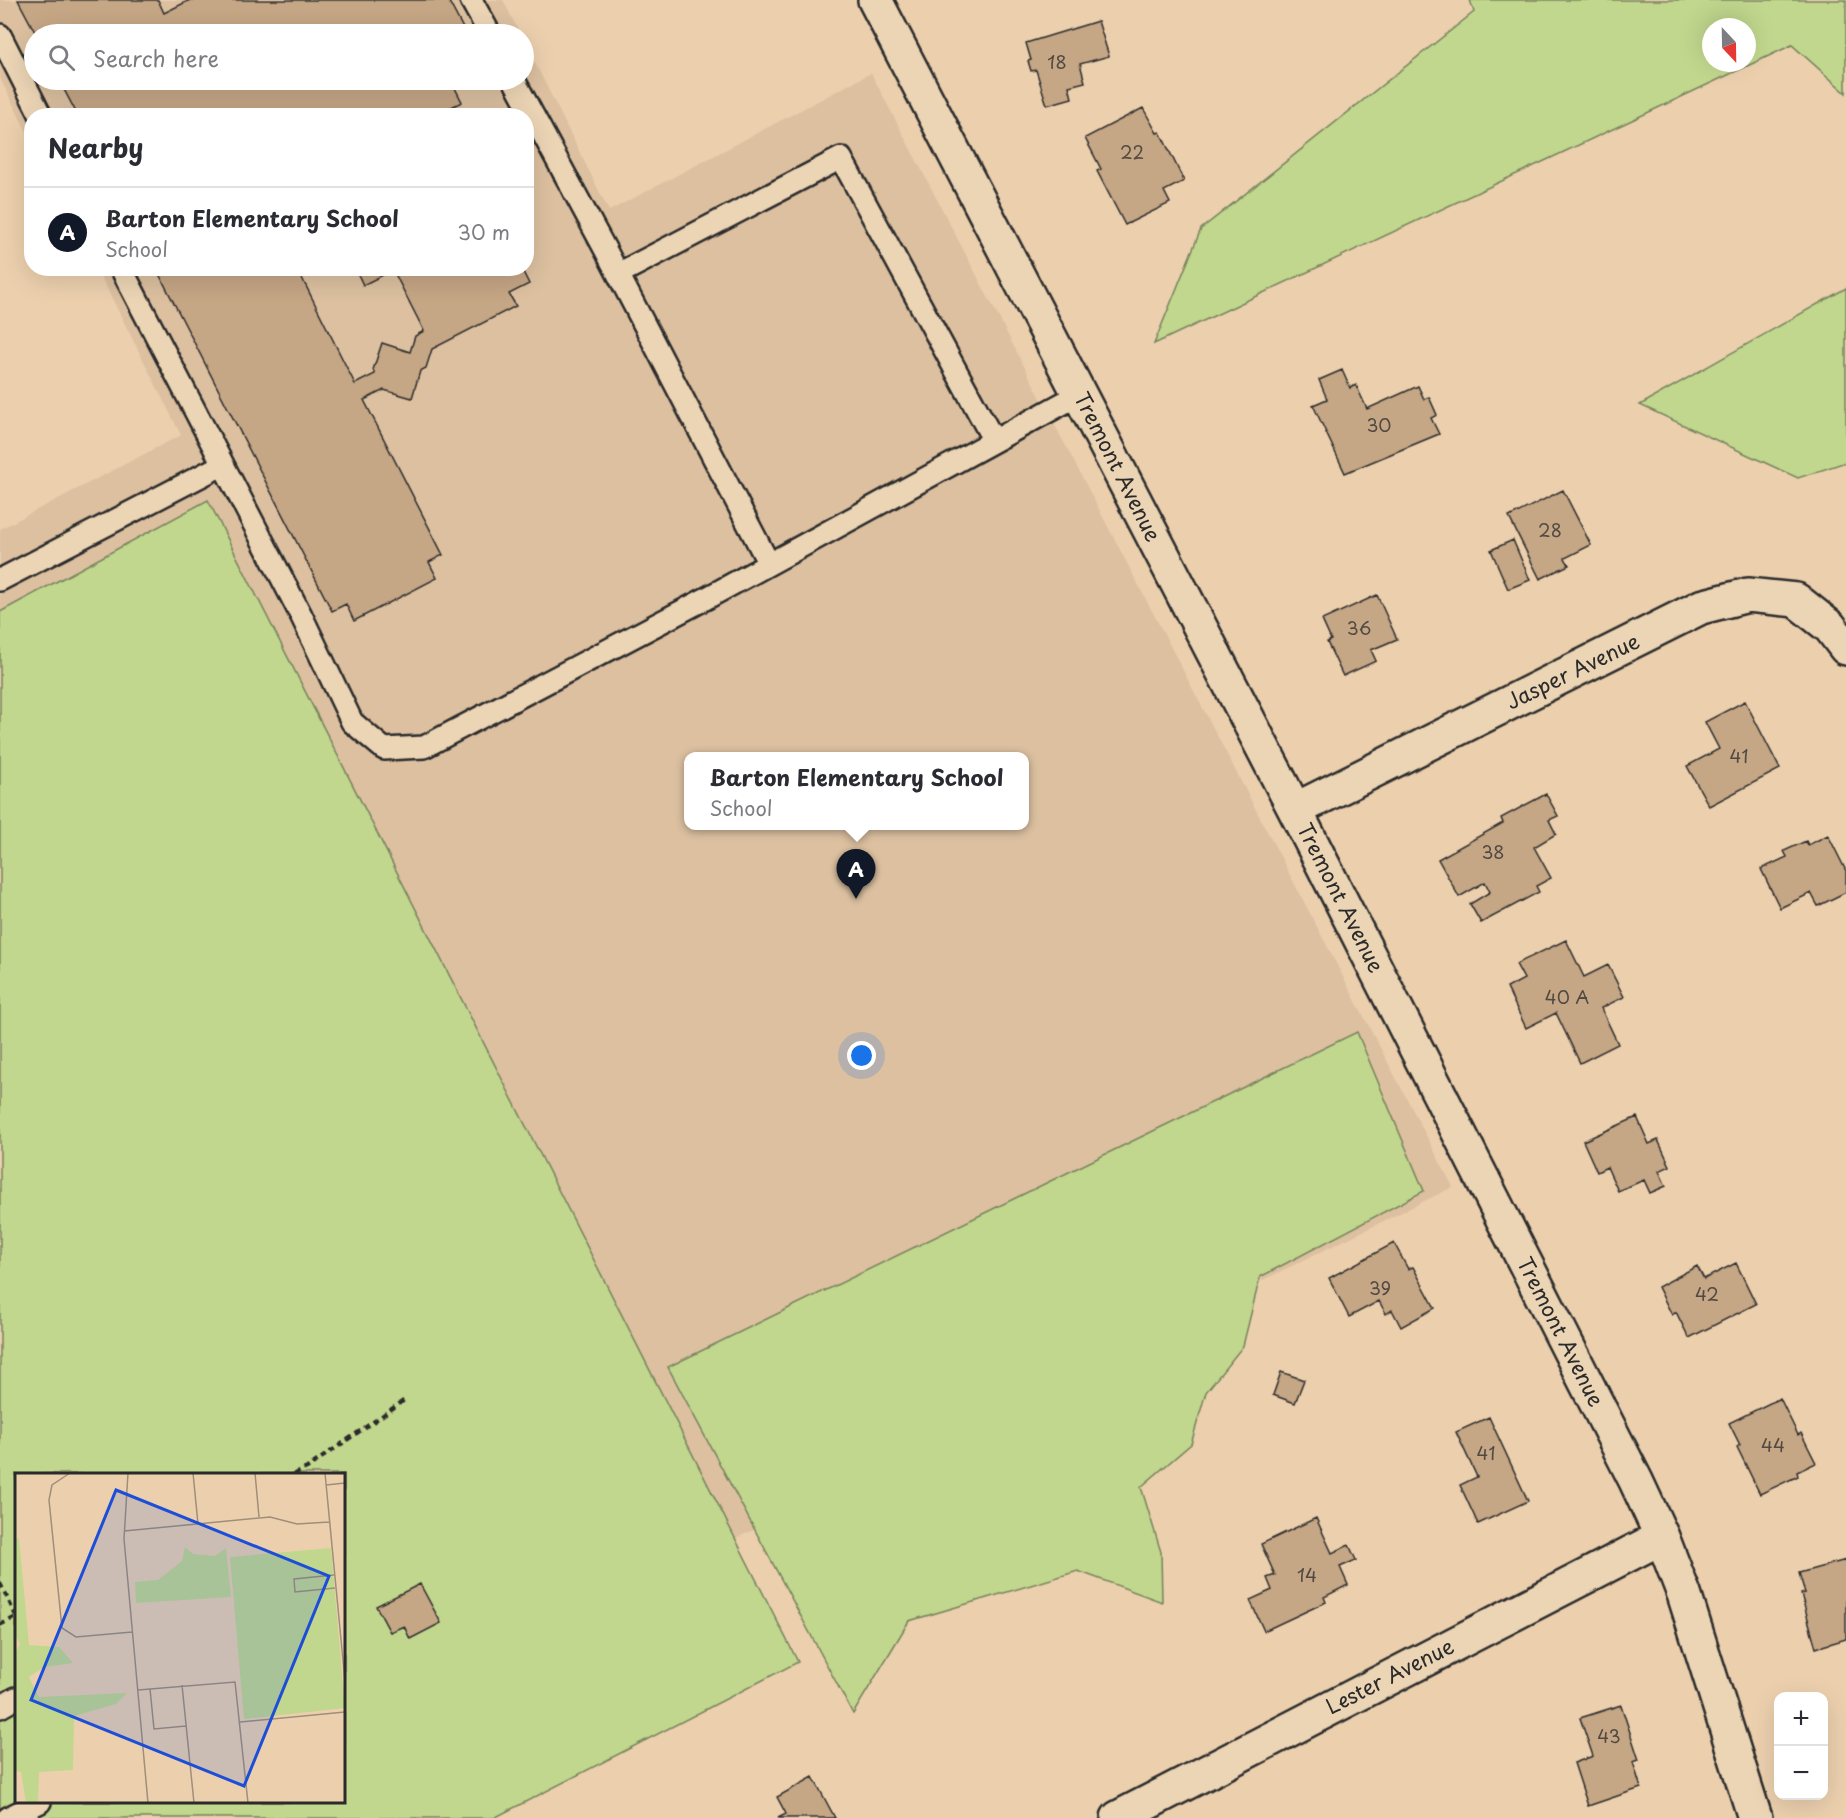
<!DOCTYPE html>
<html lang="en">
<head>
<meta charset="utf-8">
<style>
  :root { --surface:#fff; --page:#f7f7f7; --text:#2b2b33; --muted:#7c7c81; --line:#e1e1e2; --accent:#111827 }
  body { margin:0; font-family:"Playpen Sans",sans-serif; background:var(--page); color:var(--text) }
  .controls { position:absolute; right:18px; bottom:18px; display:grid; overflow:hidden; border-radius:12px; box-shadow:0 6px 24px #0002 }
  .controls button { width:54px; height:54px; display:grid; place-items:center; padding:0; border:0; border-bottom:2px solid var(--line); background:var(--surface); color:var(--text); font:30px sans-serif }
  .compass { position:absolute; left:1702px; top:18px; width:54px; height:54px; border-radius:50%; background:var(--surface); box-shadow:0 6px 24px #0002; rotate:158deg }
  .you { position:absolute; left:862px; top:1056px; width:21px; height:21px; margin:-15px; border:4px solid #fff; border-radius:50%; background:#1a73e8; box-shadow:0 0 0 9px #1a73e833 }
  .badge { display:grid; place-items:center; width:39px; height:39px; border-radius:50%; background:var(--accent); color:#fff; font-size:20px; font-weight:700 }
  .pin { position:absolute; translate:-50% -50px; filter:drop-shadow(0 2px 3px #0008) }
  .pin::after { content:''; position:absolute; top:32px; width:21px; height:18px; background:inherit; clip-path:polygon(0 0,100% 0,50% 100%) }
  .popup { position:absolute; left:684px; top:752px; width:345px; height:78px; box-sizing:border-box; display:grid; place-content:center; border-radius:12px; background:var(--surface); filter:drop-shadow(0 2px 4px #0005); font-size:20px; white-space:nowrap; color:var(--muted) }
  .popup b { font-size:22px; color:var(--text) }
  .popup::after { content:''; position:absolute; left:50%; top:100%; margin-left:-12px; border:12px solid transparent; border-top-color:var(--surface) }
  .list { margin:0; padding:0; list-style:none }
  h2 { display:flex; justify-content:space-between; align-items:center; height:78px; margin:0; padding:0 24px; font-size:26px }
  h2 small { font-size:20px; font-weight:400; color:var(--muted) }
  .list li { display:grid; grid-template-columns:39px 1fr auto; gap:18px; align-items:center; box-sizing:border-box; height:90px; padding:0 24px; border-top:2px solid var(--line) }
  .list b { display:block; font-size:22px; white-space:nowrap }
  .list p { margin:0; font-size:20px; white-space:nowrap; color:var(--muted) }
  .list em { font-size:20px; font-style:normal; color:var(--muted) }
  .icon { flex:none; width:33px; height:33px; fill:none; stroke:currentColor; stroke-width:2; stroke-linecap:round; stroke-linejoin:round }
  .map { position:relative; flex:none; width:1846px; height:1818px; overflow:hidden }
  .search { position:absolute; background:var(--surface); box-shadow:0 6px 24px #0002; left:24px; top:24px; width:510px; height:66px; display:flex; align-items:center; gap:15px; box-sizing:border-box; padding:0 21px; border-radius:33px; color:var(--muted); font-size:22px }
  .panel { position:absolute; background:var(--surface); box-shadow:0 6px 24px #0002; left:24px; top:108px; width:510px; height:168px; border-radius:24px }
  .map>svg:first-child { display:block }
</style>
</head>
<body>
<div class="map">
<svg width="1846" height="1818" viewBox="0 0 1846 1818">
  <rect width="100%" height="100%" fill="#ecd0ae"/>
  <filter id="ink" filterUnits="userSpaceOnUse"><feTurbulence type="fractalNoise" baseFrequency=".0167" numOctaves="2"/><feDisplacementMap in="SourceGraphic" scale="12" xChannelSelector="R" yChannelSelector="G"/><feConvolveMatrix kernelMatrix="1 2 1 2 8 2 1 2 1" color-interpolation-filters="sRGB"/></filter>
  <g filter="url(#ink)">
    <path fill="#dcc0a0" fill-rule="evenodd" d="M0,0H503L520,34H34V80H524V41L609,211L871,73L1453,1187L735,1539L208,500L0,612V529L181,435L97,269L526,268V116H32L31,140L0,78ZM688,756H1024V826H688Z"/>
    <path fill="#c1d78d" stroke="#76815c" stroke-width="1.5" fill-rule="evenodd" d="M1470,0H1846V93L1792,45L1154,344L1201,229L1474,12ZM1711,27H1747V63H1711Z
      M1846,288V462L1798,478L1640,405Z
      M208,500L798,1662L494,1818H0V612ZM16,1474H344V1802H16Z
      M1357,1032L1424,1191L1260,1277L1243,1346L1206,1392L1191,1444L1141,1487L1161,1552L1162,1602L1078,1571L909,1621L853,1714L668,1367Z"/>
    <path fill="#c5a685" stroke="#2b2b2b" stroke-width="1.5" d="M18,0H158L164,13L190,0H448L466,34H36Z
      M1098,21L1109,56L1080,64L1085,82L1069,86L1072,98L1047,105L1036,70L1031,71L1028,61L1031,60L1026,43Z
      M59,80H451L462,102L451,107L456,116H78Z
      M1143,108L1157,133L1160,132L1184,181L1164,191L1170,203L1125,225L1097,171L1101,169L1085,138Z
      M156,268H297L355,384L375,374L373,370L382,343L410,352L415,336L424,331L393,270L363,285L355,268H521L529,284L509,294L516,306L432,349L426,368L420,371L412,398L384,390L364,400L443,555L429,562L437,578L354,621L346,604L332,611Z
      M1342,370L1350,388L1356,385L1367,409L1418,386L1424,399L1429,397L1437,415L1431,418L1439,434L1345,473L1313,405L1327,399L1319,380Z
      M1563,490L1591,545L1565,558L1569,565L1540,579L1509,517Z
      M1513,540L1530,580L1508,589L1491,550Z
      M1377,595L1397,639L1371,650L1376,661L1343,676L1327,642L1331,640L1322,620Z
      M1745,701L1780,769L1709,806L1687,766L1719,749L1705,722Z
      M1546,794L1558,816L1549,820L1556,834L1534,847L1551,878L1536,886L1539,892L1481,923L1470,904L1490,892L1485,882L1459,897L1438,859L1503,823L1501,818Z
      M1828,835L1846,871V892L1818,906L1811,893L1780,908L1761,869L1787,857L1784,851L1806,841L1808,845Z
      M1566,940L1584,977L1608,965L1624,997L1601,1008L1618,1044L1580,1063L1556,1013L1526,1028L1507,988L1524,979L1516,964Z
      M1637,1117L1649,1144L1658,1140L1670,1166L1659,1171L1666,1186L1650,1193L1644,1180L1618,1191L1607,1167L1597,1172L1583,1141Z
      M1394,1243L1408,1269L1413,1267L1435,1308L1401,1327L1392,1310L1386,1314L1379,1301L1349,1317L1329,1278Z
      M1736,1263L1756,1304L1689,1338L1676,1312L1672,1315L1658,1287L1697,1266L1704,1279Z
      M1281,1372L1304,1380L1295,1403L1273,1395Z
      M1780,1398L1798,1435L1801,1433L1816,1463L1797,1472L1798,1476L1760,1494L1737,1447L1740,1445L1729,1423Z
      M1489,1417L1528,1501L1478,1524L1460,1485L1477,1477L1456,1432Z
      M1316,1518L1332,1553L1349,1545L1356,1560L1340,1567L1348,1585L1324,1597L1326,1602L1264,1631L1250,1600L1272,1590L1267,1578L1275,1575L1261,1544Z
      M1846,1560V1639L1816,1648L1801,1594L1805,1593L1799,1573Z
      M420,1584L441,1623L410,1639L404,1626L390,1632L376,1606Z
      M1621,1705L1639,1760L1633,1762L1641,1788L1588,1806L1574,1763L1593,1756L1580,1718Z
      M813,1777L835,1818H778L786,1814L777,1797Z"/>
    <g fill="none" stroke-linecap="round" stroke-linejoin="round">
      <defs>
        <path id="service" d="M471,0L490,34
          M0,35L41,116
          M514,80L605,249L769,564
          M121,268L301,615L352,722L384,749L424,747L705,599L1080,394
          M618,274L841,158L994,441
          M0,580L222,465
          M0,1707L16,1698
          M8,1818L40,1802"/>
        <path id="minor" d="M875,0L1295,810L1636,1481L1662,1537L1684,1594L1755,1818
          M1295,810L1701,607L1748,595L1796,600L1830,627L1846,648
          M1118,1818L1662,1537"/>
      </defs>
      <use href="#service" stroke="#2b2b2b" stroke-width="26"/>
      <use href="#minor" stroke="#2b2b2b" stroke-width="38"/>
      <path stroke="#2b2b2b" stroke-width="4" stroke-dasharray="6 4.5" stroke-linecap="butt" d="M294,1474L307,1468L406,1399
        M0,1583L16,1616
        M0,1625L16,1617"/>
      <use href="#service" stroke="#ecd5b5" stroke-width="21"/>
      <use href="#minor" stroke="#ecd5b5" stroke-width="33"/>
    </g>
  </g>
  <g text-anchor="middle" stroke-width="5" stroke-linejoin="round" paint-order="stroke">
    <g font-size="18" fill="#524a42">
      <text x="1057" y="69">18</text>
      <text x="1132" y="159">22</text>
      <text x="1379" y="432">30</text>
      <text x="1550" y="537">28</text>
      <text x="1359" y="635">36</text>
      <text x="1739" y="763">41</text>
      <text x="1493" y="859">38</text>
      <text x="1567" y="1004">40 A</text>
      <text x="1380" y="1295">39</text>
      <text x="1707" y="1301">42</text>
      <text x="1773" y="1452">44</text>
      <text x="1486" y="1460">41</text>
      <text x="1307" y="1582">14</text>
      <text x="1609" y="1743">43</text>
    </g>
    <g font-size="21" fill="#2b2b2b" stroke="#ecd5b5">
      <text transform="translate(1117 467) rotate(63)" y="7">Tremont Avenue</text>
      <text transform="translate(1573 672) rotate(-26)" y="7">Jasper Avenue</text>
      <text transform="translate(1340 898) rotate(63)" y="7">Tremont Avenue</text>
      <text transform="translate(1560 1332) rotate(63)" y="7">Tremont Avenue</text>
      <text transform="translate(1390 1677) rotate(-27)" y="7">Lester Avenue</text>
    </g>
  </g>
  <g transform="translate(15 1473)">
    <rect width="330" height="330" fill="#ecd0ae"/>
    <path d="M4,65L14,172L44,174L58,190L29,194L14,204L24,224L112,220L101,231L59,243L58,297L24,299L23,330H11L6,299L0,298V180L5,171L0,162V66ZM170,74L178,81L200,83L211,75L216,124L121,130L120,109L143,107L167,88ZM316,75L330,235L229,246L215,84Z" fill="#c1d78d"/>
    <path fill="none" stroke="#9f8e7a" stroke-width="1.5" d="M55,0L37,12L34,27L47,155L61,164L117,159M113,0L109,66L133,330M178,0L183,51M240,0L244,44M310,0L330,208M311,12L330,10M109,58L255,44L282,51L314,49M319,102L279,106L280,119L320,115M167,212L179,330M135,216L139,256L171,253M123,217L220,209L233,330M225,249L330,239"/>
    <path fill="#1d4ed8" fill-opacity="0.15" stroke="#1d4ed8" stroke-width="3" d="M101,17L314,103L229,313L16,227Z"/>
    <rect width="330" height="330" fill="none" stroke="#2b2b2b" stroke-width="3"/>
  </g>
</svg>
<div class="controls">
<button>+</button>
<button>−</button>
</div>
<svg class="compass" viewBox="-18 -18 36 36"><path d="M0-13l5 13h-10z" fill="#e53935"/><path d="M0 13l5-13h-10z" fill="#7c7c81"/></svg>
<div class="you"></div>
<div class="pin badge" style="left:856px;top:899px">A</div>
<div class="popup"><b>Barton Elementary School</b>School</div>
<div class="search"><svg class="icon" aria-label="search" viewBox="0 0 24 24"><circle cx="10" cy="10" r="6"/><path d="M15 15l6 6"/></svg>Search here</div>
<section class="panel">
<h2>Nearby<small></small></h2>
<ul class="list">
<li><span class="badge">A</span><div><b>Barton Elementary School</b><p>School</p></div><em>30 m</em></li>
</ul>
</section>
</div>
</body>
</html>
